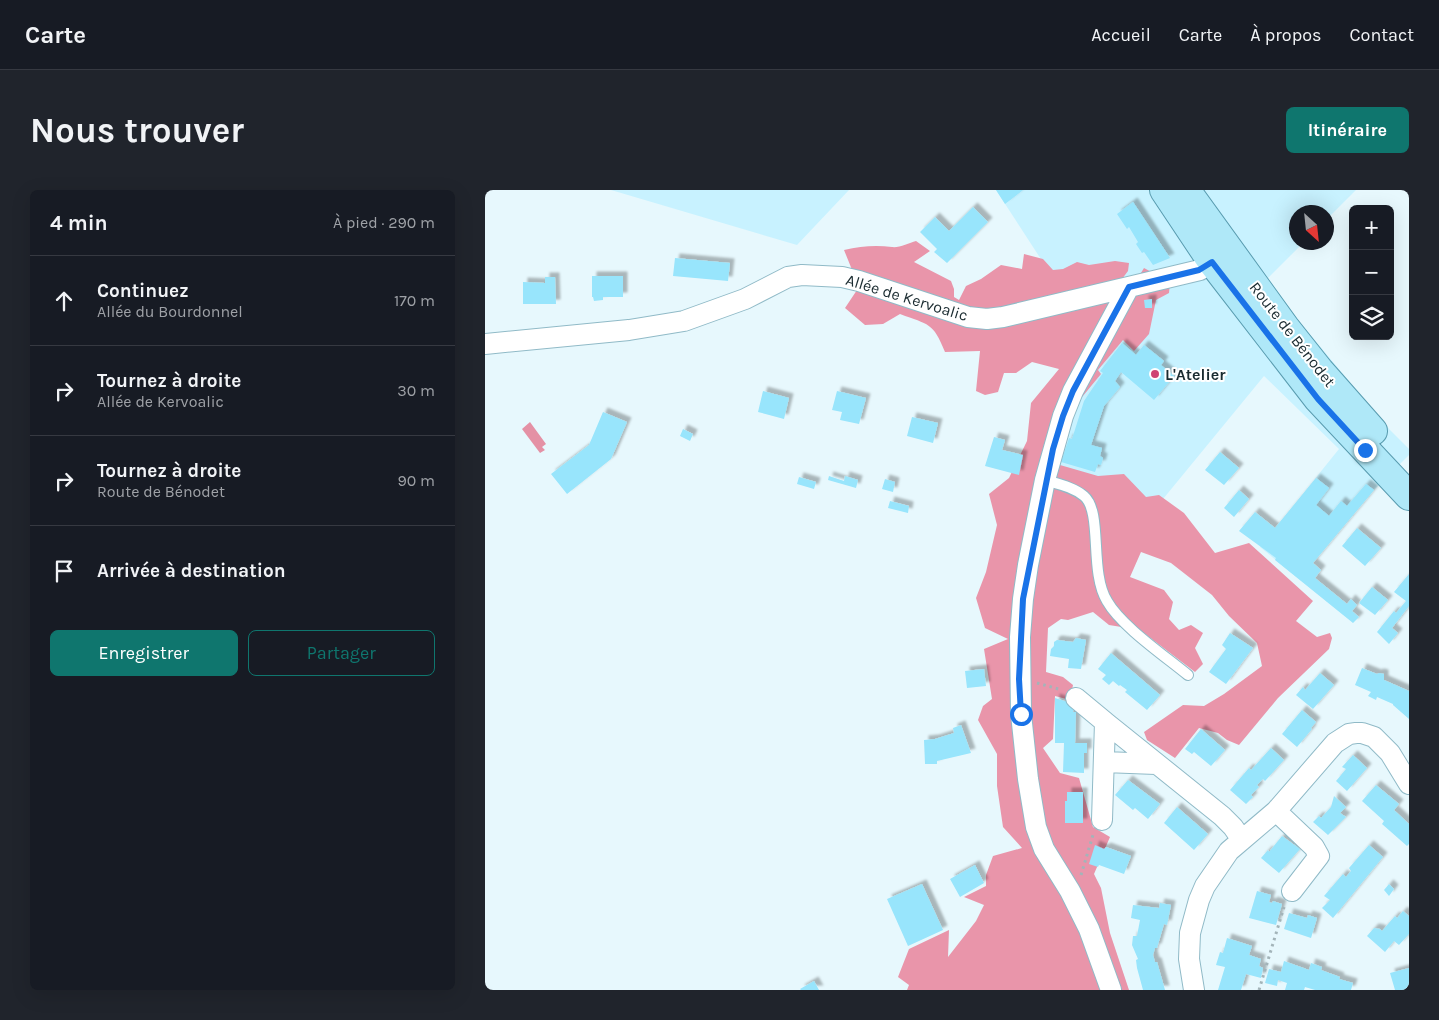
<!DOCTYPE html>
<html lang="fr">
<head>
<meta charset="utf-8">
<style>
  :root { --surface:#171b24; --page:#20242c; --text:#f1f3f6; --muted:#9ea1a6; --line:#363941; --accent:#0f766e }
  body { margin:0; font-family:Karla,sans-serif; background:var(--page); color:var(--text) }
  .controls { position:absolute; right:15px; top:15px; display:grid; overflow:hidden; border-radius:8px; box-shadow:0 5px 20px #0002 }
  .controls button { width:45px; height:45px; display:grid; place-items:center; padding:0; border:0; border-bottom:1px solid var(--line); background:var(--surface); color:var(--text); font:25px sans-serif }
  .compass { position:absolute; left:804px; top:15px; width:45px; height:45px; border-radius:50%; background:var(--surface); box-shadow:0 5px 20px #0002; rotate:153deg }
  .stop { position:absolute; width:15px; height:15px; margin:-11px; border:4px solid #1a73e8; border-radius:50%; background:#fff }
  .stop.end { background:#1a73e8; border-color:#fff; box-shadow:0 1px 5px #0008 }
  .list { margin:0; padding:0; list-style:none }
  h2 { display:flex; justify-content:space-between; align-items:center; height:65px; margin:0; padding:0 20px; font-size:21px }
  h2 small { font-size:16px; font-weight:400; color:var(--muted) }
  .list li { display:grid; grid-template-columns:32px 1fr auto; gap:15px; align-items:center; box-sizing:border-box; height:90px; padding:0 20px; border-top:1px solid var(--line) }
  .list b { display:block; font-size:19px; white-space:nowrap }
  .list p { margin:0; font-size:16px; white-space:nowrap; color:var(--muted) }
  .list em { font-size:16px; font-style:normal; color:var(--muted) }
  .actions { display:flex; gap:10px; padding:15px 20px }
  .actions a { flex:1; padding:11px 0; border:1px solid var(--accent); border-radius:8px; text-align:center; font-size:18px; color:var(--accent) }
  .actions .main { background:var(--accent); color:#fff }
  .icon { flex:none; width:28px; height:28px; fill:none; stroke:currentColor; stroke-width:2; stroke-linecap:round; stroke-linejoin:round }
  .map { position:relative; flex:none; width:924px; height:800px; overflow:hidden; border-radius:8px }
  header { display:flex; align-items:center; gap:30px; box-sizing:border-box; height:70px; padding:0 25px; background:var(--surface); border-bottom:1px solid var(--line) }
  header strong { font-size:24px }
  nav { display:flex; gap:28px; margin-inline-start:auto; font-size:18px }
  .intro { display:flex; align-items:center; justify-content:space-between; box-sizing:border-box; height:120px; padding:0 30px }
  h1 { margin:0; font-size:35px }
  .button { padding:12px 22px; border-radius:8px; background:var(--accent); color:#fff; font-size:18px; font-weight:700 }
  main { display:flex; gap:30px; padding:0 30px }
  aside { flex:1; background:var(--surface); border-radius:8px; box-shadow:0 5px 20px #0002 }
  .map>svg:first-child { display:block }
</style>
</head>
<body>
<header>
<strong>Carte</strong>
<nav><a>Accueil</a><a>Carte</a><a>À propos</a><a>Contact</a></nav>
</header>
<div class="intro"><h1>Nous trouver</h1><a class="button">Itinéraire</a></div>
<main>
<aside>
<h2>4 min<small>À pied · 290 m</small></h2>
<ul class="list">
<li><svg class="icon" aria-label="ahead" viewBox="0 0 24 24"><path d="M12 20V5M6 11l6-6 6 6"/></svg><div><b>Continuez</b><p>Allée du Bourdonnel</p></div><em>170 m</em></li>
<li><svg class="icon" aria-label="right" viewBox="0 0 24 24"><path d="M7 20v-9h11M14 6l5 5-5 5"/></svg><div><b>Tournez à droite</b><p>Allée de Kervoalic</p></div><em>30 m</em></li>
<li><svg class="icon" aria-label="right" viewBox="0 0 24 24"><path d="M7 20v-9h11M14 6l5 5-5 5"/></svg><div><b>Tournez à droite</b><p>Route de Bénodet</p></div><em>90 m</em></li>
<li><svg class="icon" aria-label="arrive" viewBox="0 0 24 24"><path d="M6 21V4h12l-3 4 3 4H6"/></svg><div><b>Arrivée à destination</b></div></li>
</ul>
<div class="actions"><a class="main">Enregistrer</a><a>Partager</a></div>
</aside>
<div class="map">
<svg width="924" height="800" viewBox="0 0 924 800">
  <defs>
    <filter id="shadow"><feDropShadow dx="4.5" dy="-4.5" stdDeviation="1" flood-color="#0004"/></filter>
  </defs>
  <rect width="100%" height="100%" fill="#e7f8fd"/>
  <path fill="#c8f2ff" d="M126,0H364L312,55Z
    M511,0H871L842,29V22H812V52L818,53L783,88L817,135L905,240L924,259V265L889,300L814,389L775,357L854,259L779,186L660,331L568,281L640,88L576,100Z"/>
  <path fill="#e995aa" d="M431,51L445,61L429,72L466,91L469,99V107L474,110L481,96L496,89L516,75L537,79L539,64L558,69L568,80L578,79L592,72L604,75L630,71L644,73L643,81L628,101L651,91L659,78L685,92L684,103L671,110L664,144L649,161L638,150L613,180L616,184L593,212L575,275L613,286L639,284L661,307L674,305L699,323L730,363L764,353L828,411L811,431L832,447L845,443L847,448L844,459L793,508L754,555L742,550L733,543L714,538L690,568L662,550L659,542L698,515L719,516L739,504L777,476L772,453L744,426L727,405L686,373L656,362L645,387L679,400L688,412L684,429L694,440L706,435L718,443L710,458L718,474L710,482L655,440L624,435L608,422L583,430L576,429L563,438L561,482L578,487L588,495L585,510L570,506L568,549L558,558L575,583L594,588L608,637L625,647L609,684L616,698L625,743L644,800H422L424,795L413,787L424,759L464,740L463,767L491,731L499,715L479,707L501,696V685L508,666L537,658L518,637L512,596V564L493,530L498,516L507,509L499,459L523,449L500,438L491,408L501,382L512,335L504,304L524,288L542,251L546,213L574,179L547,172L531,183H519L513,202L500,205L491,201L495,161L460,162C448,132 444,135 415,124L398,134L380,135L360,118L374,97L359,60C376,56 391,55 407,57C414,58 424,53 431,51Z"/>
  <path fill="#e491a5" d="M45,232L61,254L57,257L60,260L55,263L37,239Z"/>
  <path fill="#98e5fc" filter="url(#shadow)" d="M511,0H538L520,14Z
    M648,12L685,68L668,75L659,62L657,63L651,54L653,52L644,37L642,39L632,24Z
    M488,17L503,32L462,73L449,62L452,59L435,42L450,27L464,41Z
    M190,68L245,73L243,91L188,86Z
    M107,86H138V107H118V110L109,111L108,107H107Z
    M60,87H70L71,114H38V92L60,93Z
    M667,109V118H660L659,110Z
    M637,153L651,165L659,155L679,171L676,175L689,186L669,210L636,182L630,191L635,197L619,216L606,255L617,258L615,266L618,268L616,275L613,274L610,282L576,272L584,248L587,249L599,211L618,183L615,181Z
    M278,201L304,208L299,229L273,222Z
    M352,201L381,208L374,234L355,230L357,222L347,220Z
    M118,222L142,232L126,269L82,304L66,284L104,255Z
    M427,227L453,233L448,253L422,246Z
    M198,239L208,244L205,251L195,246Z
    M509,247L520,250L517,260L538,265L534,285L500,276Z
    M735,262L754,278L739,295L720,280Z
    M344,286L359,291L360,286L373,290L371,298L343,290Z
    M314,287L331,292L329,299L312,294Z
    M831,288L844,298L831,315L844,326L856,311L862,316L881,294L889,300L828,373L836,380L830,388L862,414L866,409L872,415L867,421L874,427L868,433L790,370L791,368L754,341L770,322L790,338Z
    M400,289L410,292L408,302L397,299Z
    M754,300L764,309L749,327L739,318Z
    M405,311L424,316L423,323L403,318Z
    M872,338L896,358L880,376L857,356Z
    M924,384V416L907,438L913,443L904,454L892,442L909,421L911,423L921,411L909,402Z
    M887,397L903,410L890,425L874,413Z
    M745,443L768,458L741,494L724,482L741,459L737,455Z
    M591,448L601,450L596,479L583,478L584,469L565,466L566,459L569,456V452L572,450L588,452Z
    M626,463L675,505L662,520L640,502L642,500L635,495L634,496L628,491L624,495L617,489L621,485L613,479Z
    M877,478L892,484L894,483L899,484V490L924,501V529L908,515V514L892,507L891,510L883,506L886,502L870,495Z
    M499,479L501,496L482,498L480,481Z
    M835,483L849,495L828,519L811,505L818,497L820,500Z
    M570,508L589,514L588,522H591L590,553H602V563H599V583L578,582L579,553H570Z
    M817,520L831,532L826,538L827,539L812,557L797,544Z
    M476,535L486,563L452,571V574H440L439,550L450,549L469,543L468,538Z
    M716,539L740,560L726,576L709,562L707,564L700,559Z
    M786,558L799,570L780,591L778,589L772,595L774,597L766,605L768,607L761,614L745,600L764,578L766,580Z
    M868,565L882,578L862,601L851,591L861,579L857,577Z
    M643,590L675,614L663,629L650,618L648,620L630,605Z
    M891,595L914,614L909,620L924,634V654L922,656L897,634L899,631L877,611Z
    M582,602H598V633H580V611H582Z
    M849,606L861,617L855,623L861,627L843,645L828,632L834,626L836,628L846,617Z
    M692,617L723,644L709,660L679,633Z
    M797,646L815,659L794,683L776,668L783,660L784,662Z
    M610,655L619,659L621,657L646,666L639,684L614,675L613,677L604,674Z
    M884,655L898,667L848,728L837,718L845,710L839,706L858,684L861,687L866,681L864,678Z
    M490,675L499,693L475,707L465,689Z
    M437,694L458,740L423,756L402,709Z
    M904,694L909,699L904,706L899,700Z
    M772,701L786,705L784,712L787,713L788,711L797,714L791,735L764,728Z
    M675,713L686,715L682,735L679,734L672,758H670L668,765L670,772H672L680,800H658L652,778L651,770L653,769L647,755L648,746H652L655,730L646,728L648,715L674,718Z
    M918,721L924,726V744L914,755L909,751L900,762L882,746L889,738L895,739L897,741L910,726L912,728Z
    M804,723L822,728L823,725L832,728L826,748L799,739Z
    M742,748L767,756L764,765L776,769L774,776L778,778L776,788L761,784L756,800H733L740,777L731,775L735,762L738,763Z
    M799,771L824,780L826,773L837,777L836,780L855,787L854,789L868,793L866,800H830L820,797L819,800H800L802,793L793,790L792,796L780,793L784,779L796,782Z
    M924,778V800H910L905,783Z
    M329,791L334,800H316L315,799Z"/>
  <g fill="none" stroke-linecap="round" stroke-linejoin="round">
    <defs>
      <path id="service" d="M560,290C573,294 588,297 599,306C618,322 604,382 622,411C636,436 680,466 703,485"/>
      <path id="minor" d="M0,154L144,140L199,131L260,109L303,87L317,85L357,87L374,91L483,127L502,129L518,127L715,80L727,72L740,74
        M591,508L620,532
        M619,572L671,574
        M791,621L829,657L834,666L807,701
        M617,630L620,532L737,626L748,637L757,650
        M626,800L604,739L585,701L559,659L551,637L543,589L536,524L535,447L538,409L543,375L560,290L578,226L588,201L644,97
        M709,800L704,769L705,743L714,710L720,696L744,661L791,621L850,553L864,544L871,543H877L889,547L905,563L924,594"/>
      <path id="primary" d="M679,0L727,72L833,209L924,306
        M701,0L800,137L835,181L888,241"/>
    </defs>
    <use href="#service" stroke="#90bac7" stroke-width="12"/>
    <use href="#minor" stroke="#90bac7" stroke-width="22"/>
    <use href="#primary" stroke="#589baf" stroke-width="30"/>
    <path stroke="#a3b4b9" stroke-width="3" stroke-dasharray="2.5 4" stroke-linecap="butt" d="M552,493L577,500
      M596,685L608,645
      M774,800L799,717"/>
    <use href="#service" stroke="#fff" stroke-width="10"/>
    <use href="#minor" stroke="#fff" stroke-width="20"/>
    <use href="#primary" stroke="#afe8f8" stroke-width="28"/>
  </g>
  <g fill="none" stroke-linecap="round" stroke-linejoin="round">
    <path stroke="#1a73e8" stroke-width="6" d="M536,524L534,489L538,409L568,259L578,226L588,201L644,97L714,80L727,72L833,209L880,260"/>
  </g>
  <circle fill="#cf4372" stroke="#fff" stroke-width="2" cx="670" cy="184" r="5"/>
  <g text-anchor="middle" stroke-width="4" stroke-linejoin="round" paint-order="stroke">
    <g font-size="16" fill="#1a2b30" stroke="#fff">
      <text transform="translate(422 107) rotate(17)" y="6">Allée de Kervoalic</text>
      <text transform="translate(808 144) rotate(52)" y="6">Route de Bénodet</text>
    </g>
    <g font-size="16" font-weight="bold" fill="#1a2b30" stroke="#fff" text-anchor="start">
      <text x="680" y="190">L'Atelier</text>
    </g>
  </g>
</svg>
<div class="controls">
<button>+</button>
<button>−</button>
<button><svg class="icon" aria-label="layers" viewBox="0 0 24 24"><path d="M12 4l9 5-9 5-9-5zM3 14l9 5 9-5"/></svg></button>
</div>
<svg class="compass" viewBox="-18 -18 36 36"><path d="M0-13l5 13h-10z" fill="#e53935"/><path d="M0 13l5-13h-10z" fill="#9ea1a6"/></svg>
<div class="stop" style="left:536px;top:524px"></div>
<div class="stop end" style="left:880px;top:260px"></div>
</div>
</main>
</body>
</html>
